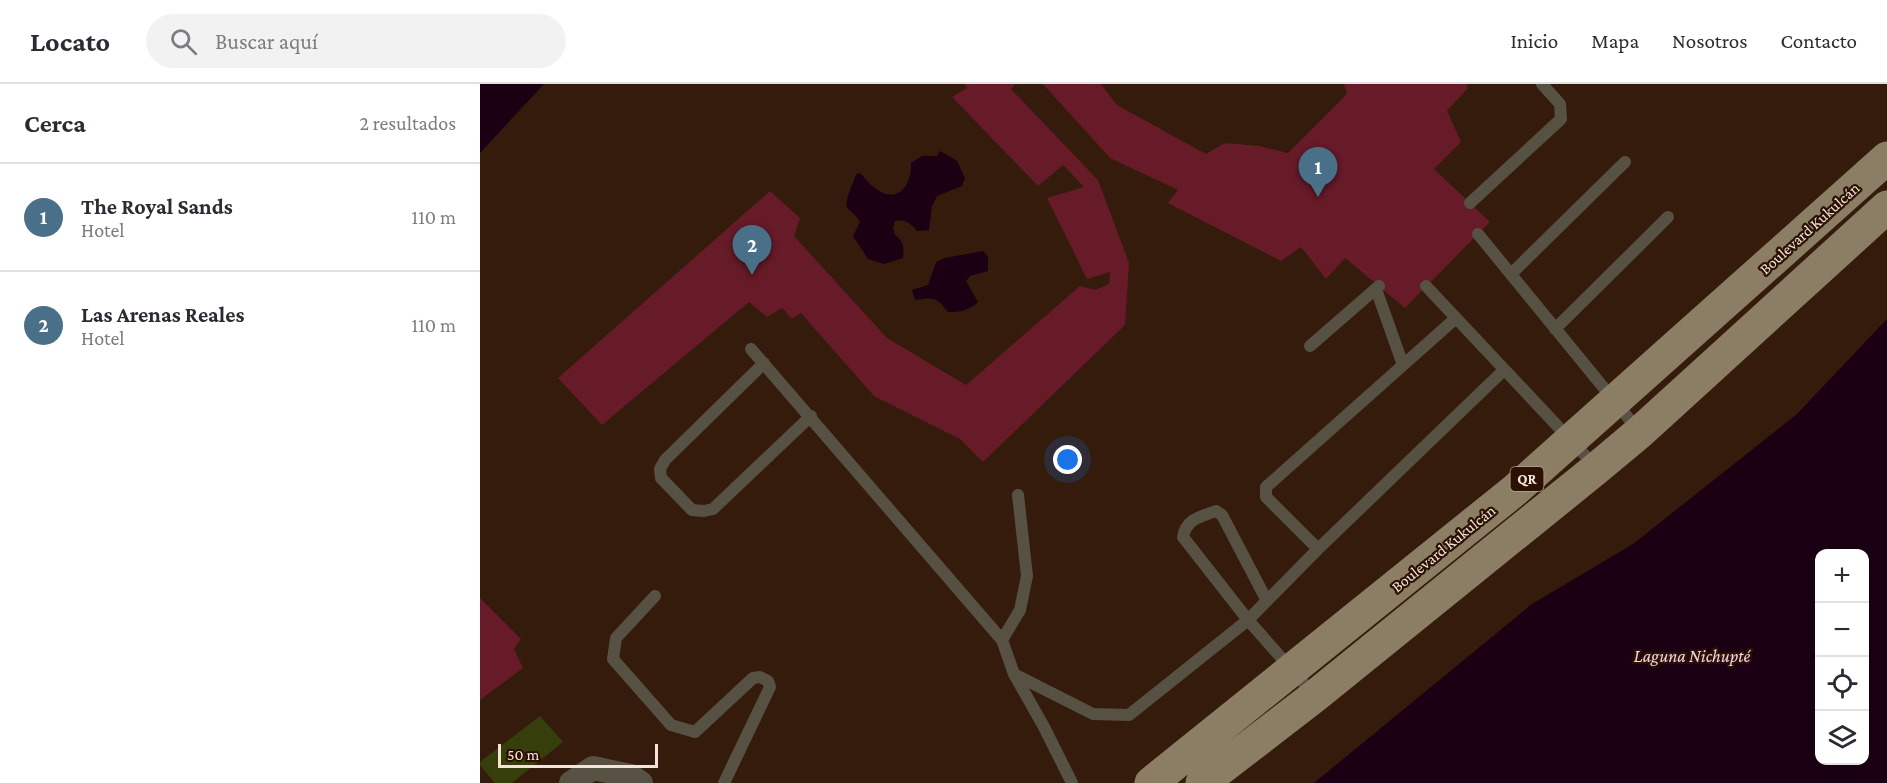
<!DOCTYPE html>
<html lang="es">
<head>
<meta charset="utf-8">
<style>
  :root { --surface:#fff; --page:#f2f2f3; --text:#2b2b33; --muted:#7c7c81; --line:#e1e1e2; --accent:#496f89 }
  body { margin:0; font-family:"Crimson Pro",serif; background:var(--page); color:var(--text) }
  .controls { position:absolute; right:18px; bottom:18px; display:grid; overflow:hidden; border-radius:12px; box-shadow:0 3px 15px #0003 }
  .controls button { width:54px; height:54px; display:grid; place-items:center; padding:0; border:0; border-bottom:2px solid var(--line); background:var(--surface); color:var(--text); font:30px sans-serif }
  .scale { position:absolute; left:18px; bottom:15px; width:160px; box-sizing:border-box; padding-left:6px; border:3px solid #f5e3d9; border-top:0; font-size:16px; line-height:21px; white-space:nowrap; color:#f5e3d9; -webkit-text-stroke:4px #2a1103; paint-order:stroke }
  .you { position:absolute; left:588px; top:376px; width:21px; height:21px; margin:-15px; border:4px solid #fff; border-radius:50%; background:#1a73e8; box-shadow:0 0 0 9px #1a73e833 }
  .badge { display:grid; place-items:center; width:39px; height:39px; border-radius:50%; background:var(--accent); color:#fff; font-size:20px; font-weight:700 }
  .pin { position:absolute; translate:-50% -50px; filter:drop-shadow(0 2px 3px #0008) }
  .pin::after { content:''; position:absolute; top:32px; width:21px; height:18px; background:inherit; clip-path:polygon(0 0,100% 0,50% 100%) }
  .list { margin:0; padding:0; list-style:none }
  h2 { display:flex; justify-content:space-between; align-items:center; height:78px; margin:0; padding:0 24px; font-size:26px }
  h2 small { font-size:20px; font-weight:400; color:var(--muted) }
  .list li { display:grid; grid-template-columns:39px 1fr auto; gap:18px; align-items:center; box-sizing:border-box; height:108px; padding:0 24px; border-top:2px solid var(--line) }
  .list b { display:block; font-size:22px; white-space:nowrap }
  .list p { margin:0; font-size:20px; white-space:nowrap; color:var(--muted) }
  .list em { font-size:20px; font-style:normal; color:var(--muted) }
  .icon { flex:none; width:33px; height:33px; fill:none; stroke:currentColor; stroke-width:2; stroke-linecap:round; stroke-linejoin:round }
  .map { position:relative; flex:none; width:1407px; height:699px; overflow:hidden }
  header { display:flex; align-items:center; gap:36px; box-sizing:border-box; height:84px; padding:0 30px; background:var(--surface); border-bottom:2px solid var(--line) }
  header strong { font-size:28px }
  nav { display:flex; gap:33px; margin-inline-start:auto; font-size:21px }
  .search { width:420px; height:54px; background:var(--page); display:flex; align-items:center; gap:15px; box-sizing:border-box; padding:0 21px; border-radius:33px; color:var(--muted); font-size:22px }
  main { display:flex }
  aside { flex:1; background:var(--surface) }
  .map>svg:first-child { display:block }
</style>
</head>
<body>
<header>
<strong>Locato</strong>
<div class="search"><svg class="icon" aria-label="search" viewBox="0 0 24 24"><circle cx="10" cy="10" r="6"/><path d="M15 15l6 6"/></svg>Buscar aquí</div>
<nav><a>Inicio</a><a>Mapa</a><a>Nosotros</a><a>Contacto</a></nav>
</header>
<main>
<aside>
<h2>Cerca<small>2 resultados</small></h2>
<ul class="list">
<li><span class="badge">1</span><div><b>The Royal Sands</b><p>Hotel</p></div><em>110 m</em></li>
<li><span class="badge">2</span><div><b>Las Arenas Reales</b><p>Hotel</p></div><em>110 m</em></li>
</ul>
</aside>
<div class="map">
<svg width="1407" height="699" viewBox="0 0 1407 699">
  <rect width="100%" height="100%" fill="#341b0b"/>
  <path fill="#363f0c" d="M60,632L83,658L32,699H15L0,681V678Z"/>
  <path fill="#1b0014" fill-rule="evenodd" d="M0,0H64L0,69Z
    M460,67L477,77L485,94L482,102L457,112L452,122L449,146L437,147C431,139 425,135 415,137L413,143L415,151C424,157 424,163 423,174L404,180L388,175L373,152L380,138C377,131 371,129 367,123C364,117 374,98 376,90L380,89C385,94 389,100 395,104C417,121 432,102 431,79L442,72H457Z
    M503,167L508,173V187L490,192L486,197L498,218C489,227 480,228 468,228C456,213 455,213 435,216L432,206L448,201L456,178L465,174Z
    M1407,235V699H834L1052,520L1153,460L1317,330ZM1340,470H1384V676H1340Z"/>
  <path fill="#671a28" d="M484,0H535L531,5L618,96L649,179L645,241L503,378L480,355L394,312L321,229L312,235L302,224L287,233L269,218L122,341L78,294L290,107L320,134L314,152L407,254L486,301L600,202L615,206L629,200L630,188L607,195L567,114L604,103L583,81L558,102L472,13L487,4Z
    M563,0H621L637,21L726,70L745,59L779,62L808,69L867,10L864,0H986L988,4L967,27L981,58L954,85L1010,138L925,224L865,174L846,195L821,163L801,177L688,119L698,106L630,74Z
    M0,514L41,555L34,565L43,584L0,616Z"/>
  <g fill="none" stroke-linecap="round" stroke-linejoin="round">
    <path stroke="#575144" stroke-width="12" d="M990,119L1081,35L1080,20L1062,0
      M998,150L1159,347
      M1031,190L1145,78
      M946,202L1115,382
      M896,205L923,281
      M976,234L786,403V413L838,465L1024,286
      M1075,245L1188,133
      M830,262L899,202
      M271,265L522,556L534,590L564,643L592,699
      M284,279L185,376L180,385L181,394L212,426L224,427L233,425L331,332
      M175,512L136,554L133,575L191,641L215,648L273,594L280,593L288,597L290,603L244,699
      M787,517L742,431L736,427C720,433 706,435 703,453L768,536L838,465
      M522,556L540,526L547,492L538,411
      M534,590L613,630L649,631L768,536L834,611"/>
    <path stroke="#575144" stroke-width="24" d="M91,699L113,684L151,692L161,699"/>
    <path stroke="#8b7e64" stroke-width="33" d="M671,699L1035,406L1407,74
      M722,699L835,612L1117,384L1160,348L1407,123"/>
  </g>
  <g text-anchor="middle" stroke-width="4.5" stroke-linejoin="round" paint-order="stroke">
    <rect fill="#2a1103" stroke="#b8a499" stroke-width="1.5" x="1030.5" y="383" width="33" height="24" rx="4.5"/>
    <g font-size="15" font-weight="bold" fill="#f5e3d9">
      <text x="1047" y="400">QR</text>
    </g>
    <g font-size="16" fill="#f5e3d9" stroke="#2a1103">
      <text transform="translate(1329 144) rotate(-42)" y="6">Boulevard Kukulcán</text>
      <text transform="translate(963 464) rotate(-39)" y="6">Boulevard Kukulcán</text>
    </g>
    <g font-size="18" font-style="italic" fill="#f8d0e9" stroke="#2a1103">
      <text x="1212" y="578">Laguna Nichupté</text>
    </g>
  </g>
</svg>
<div class="controls">
<button>+</button>
<button>−</button>
<button><svg class="icon" aria-label="locate" viewBox="0 0 24 24"><circle cx="12" cy="12" r="6"/><path d="M12 2v4M12 18v4M2 12h4M18 12h4"/></svg></button>
<button><svg class="icon" aria-label="layers" viewBox="0 0 24 24"><path d="M12 4l9 5-9 5-9-5zM3 14l9 5 9-5"/></svg></button>
</div>
<div class="scale">50 m</div>
<div class="you"></div>
<div class="pin badge" style="left:838px;top:113px">1</div>
<div class="pin badge" style="left:272px;top:191px">2</div>
</div>
</main>
</body>
</html>
